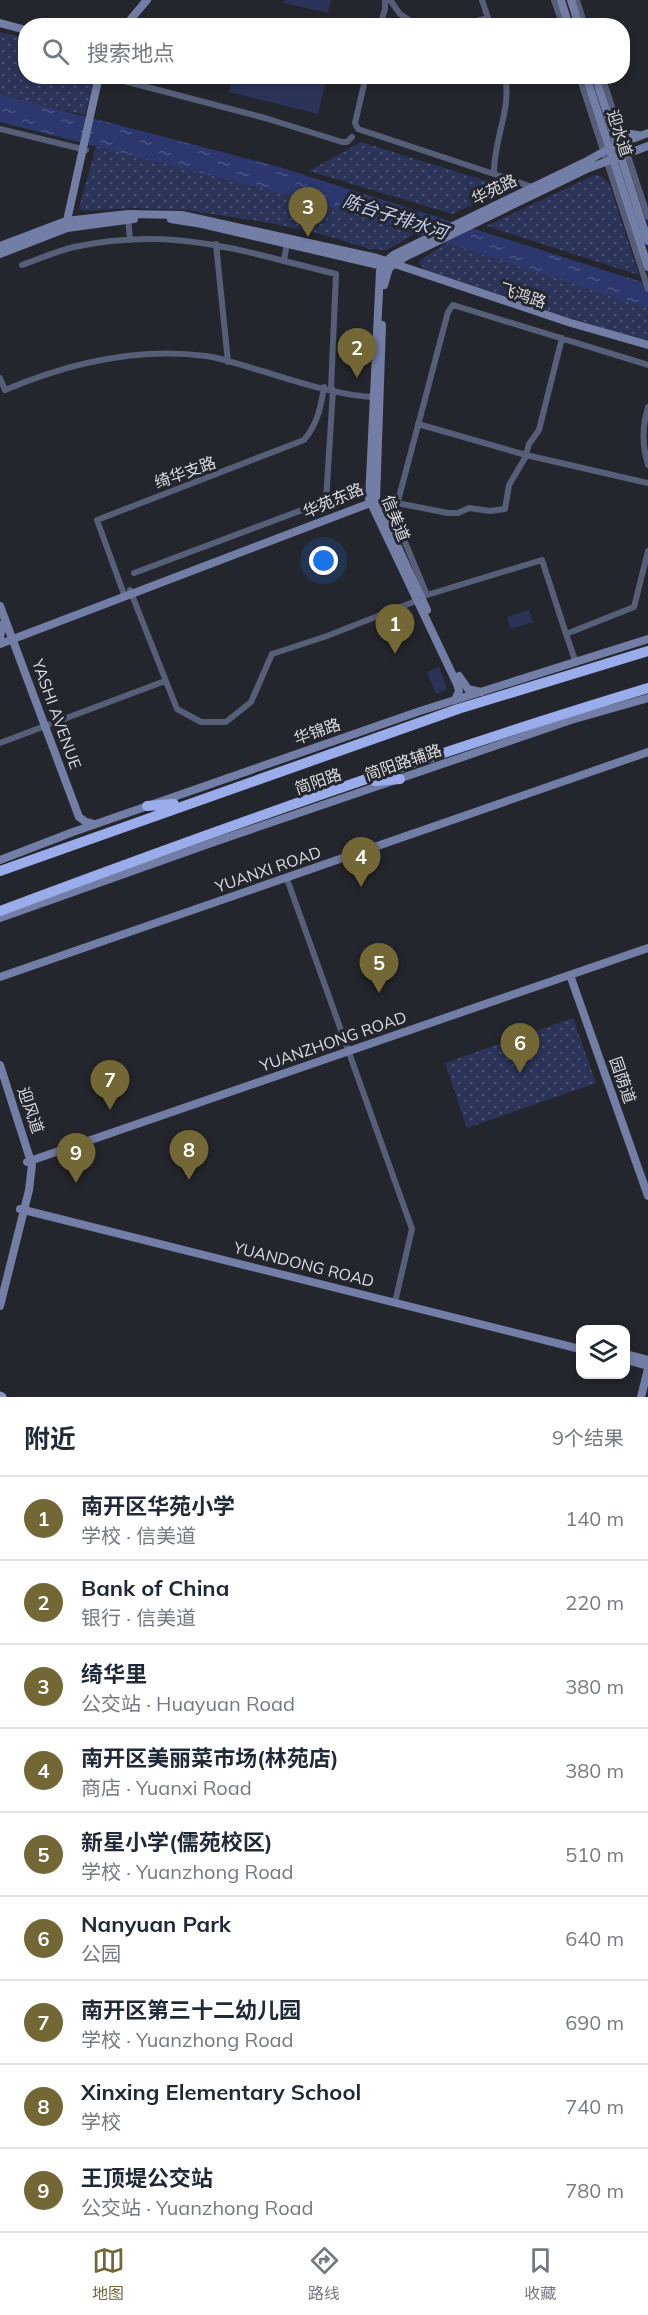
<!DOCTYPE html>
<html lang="zh">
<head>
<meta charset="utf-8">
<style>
  :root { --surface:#fff; --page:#f6f6f7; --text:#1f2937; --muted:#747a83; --line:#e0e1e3; --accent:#736736 }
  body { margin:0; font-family:Mulish,"Noto Sans SC",sans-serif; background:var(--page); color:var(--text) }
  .controls { position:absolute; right:18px; bottom:18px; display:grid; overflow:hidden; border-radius:12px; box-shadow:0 3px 9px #0003 }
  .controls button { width:54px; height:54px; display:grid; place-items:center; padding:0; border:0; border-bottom:2px solid var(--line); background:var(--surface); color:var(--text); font:30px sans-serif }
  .you { position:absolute; left:324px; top:561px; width:21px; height:21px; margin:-15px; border:4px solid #fff; border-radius:50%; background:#1a73e8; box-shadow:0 0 0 9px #1a73e833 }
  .badge { display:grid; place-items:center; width:39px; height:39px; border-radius:50%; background:var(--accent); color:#fff; font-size:20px; font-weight:700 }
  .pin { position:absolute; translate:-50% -50px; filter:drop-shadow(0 2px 3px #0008) }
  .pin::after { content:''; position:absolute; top:32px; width:21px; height:18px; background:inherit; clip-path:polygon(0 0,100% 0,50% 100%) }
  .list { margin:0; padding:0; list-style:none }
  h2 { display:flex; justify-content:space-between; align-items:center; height:78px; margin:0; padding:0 24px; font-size:26px }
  h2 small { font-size:20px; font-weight:400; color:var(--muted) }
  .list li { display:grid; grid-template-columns:39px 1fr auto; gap:18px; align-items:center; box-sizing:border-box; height:84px; padding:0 24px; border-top:2px solid var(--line) }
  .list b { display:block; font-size:22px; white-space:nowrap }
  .list p { margin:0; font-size:20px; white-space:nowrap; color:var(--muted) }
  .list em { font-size:20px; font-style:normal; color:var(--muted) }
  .icon { flex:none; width:33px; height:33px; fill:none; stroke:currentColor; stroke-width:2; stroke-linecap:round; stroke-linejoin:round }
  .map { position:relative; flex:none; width:648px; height:1397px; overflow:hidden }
  .search { position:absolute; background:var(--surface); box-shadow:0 3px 9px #0003; left:18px; right:18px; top:18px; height:66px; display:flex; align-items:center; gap:15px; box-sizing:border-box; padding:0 21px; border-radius:24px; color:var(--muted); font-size:22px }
  .sheet { height:834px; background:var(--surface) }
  nav { display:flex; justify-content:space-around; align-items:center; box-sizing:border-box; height:84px; border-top:2px solid var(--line); background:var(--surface); font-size:16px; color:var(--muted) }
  nav a { display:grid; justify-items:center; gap:3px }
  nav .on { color:var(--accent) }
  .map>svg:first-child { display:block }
</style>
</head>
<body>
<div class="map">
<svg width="648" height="1397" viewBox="0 0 648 1397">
  <defs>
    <pattern id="park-dots" width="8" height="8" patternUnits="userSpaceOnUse" patternTransform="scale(1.5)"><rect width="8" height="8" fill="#2b3458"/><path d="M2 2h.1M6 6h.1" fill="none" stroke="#495170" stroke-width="1.8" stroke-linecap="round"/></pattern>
    <pattern id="water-ripples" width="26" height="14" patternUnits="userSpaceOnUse" patternTransform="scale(1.5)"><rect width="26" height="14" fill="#2c386d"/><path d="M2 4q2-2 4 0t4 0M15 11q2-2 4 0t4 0" fill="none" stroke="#4a5482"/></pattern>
  </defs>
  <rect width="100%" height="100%" fill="#24262d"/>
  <path fill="url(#park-dots)" d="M0,32L25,38L26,76L95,77L85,115L0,94Z
    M361,142L509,188L452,214L309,171Z
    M96,146L280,193L414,234L387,250L370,249L324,235L270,223L185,210L131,208L83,211L79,208Z
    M595,175L601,176L609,183L639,275L486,226Z
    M447,243L646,307L648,310V341H641L429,272L419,264L420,260Z
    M573,1018L596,1083L467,1128L445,1063Z"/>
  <path fill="#2b3458" d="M285,0H331L328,13L284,3Z
    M233,77V76L327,77L318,114L229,92Z
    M529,610L533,622L511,629L507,617Z
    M439,667L447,689L436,694L427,672Z"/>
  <path fill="url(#water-ripples)" d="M0,94L279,167L648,284V308L447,243L280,193L0,122Z"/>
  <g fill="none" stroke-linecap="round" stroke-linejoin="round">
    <path stroke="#575f78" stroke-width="6" d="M390,0L400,14L418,26
      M482,0L488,18
      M554,0L563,26
      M577,0L585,26
      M380,26L385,9V0
      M458,26L488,18L490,26
      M105,76L265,118L342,142H347L352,137
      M366,76L355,123L358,129L494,174
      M505,76C512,110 493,140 494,174L535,188
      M579,76L648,289
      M602,76L648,217
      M0,129L86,150
      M128,217L130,240
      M287,242L284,261L336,274L331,389
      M216,244L228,362
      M22,265C39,259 57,251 74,247C150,231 211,241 284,261
      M648,365L453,305L448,312L394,516L427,595L542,560L566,634L634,607L648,551
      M0,378L5,390C69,363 137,347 206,356C222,358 240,365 255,369C290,379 341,397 376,397
      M648,407C642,428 642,444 648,465
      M418,424L526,455L648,483
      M397,503L448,513H458L469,508L490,511L505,509L509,485L525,458L529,444L539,430L562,338
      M134,573L326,501L333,390
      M130,590L177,709L201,722H226L251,702L272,654L327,636L416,601
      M125,597L97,520L304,440C317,425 321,407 324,387
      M566,634L576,663
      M0,743L165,681
      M287,879L412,1229L395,1302"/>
    <path stroke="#727ea6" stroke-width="8" d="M561,0L569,26
      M571,0L579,26
      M0,23L26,30
      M125,26L147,0
      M586,76L648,267
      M595,76L648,241
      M610,123L623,133L638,135
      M171,219L202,224L387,267
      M66,225L99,76
      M0,246L66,221L128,214L182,215L377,258L571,323L648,345
      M0,254L67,228L134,219
      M384,285L389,268L405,257L589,168L648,146
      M382,325L376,500L427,610
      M0,606L79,817L86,822L94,824
      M0,637L3,624
      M0,644L373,502
      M459,676L468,689L481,692
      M455,700L459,691L457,684L369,499L380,271L386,261L395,254L587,161L616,145L648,133
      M0,860L73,832L420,711L648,639
      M0,918L220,840L571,720L648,698
      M570,975L648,1196
      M0,977L648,752
      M0,1065L32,1165L29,1190L0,1306
      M27,1162L648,948
      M20,1209L580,1349
      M626,1354L648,1360
      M626,1360L648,1366
      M641,1397L648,1369"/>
    <path stroke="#8796c9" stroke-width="9" d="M0,1396L2,1397"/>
    <path stroke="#9aacea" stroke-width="10" d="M375,781L400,779
      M147,806L174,804
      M0,871L458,709L648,651
      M0,911C214,831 429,754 648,688"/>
  </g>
  <g text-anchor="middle" stroke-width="6" stroke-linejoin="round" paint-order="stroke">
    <g font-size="16" fill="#dcdde1" stroke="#24262d">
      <text transform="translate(620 133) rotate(72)" y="6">迎水道</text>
      <text transform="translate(494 189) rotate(-26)" y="6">华苑路</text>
      <text transform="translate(523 295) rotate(18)" y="6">飞鸿路</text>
      <text transform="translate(185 472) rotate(-20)" y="6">绮华支路</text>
      <text transform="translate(333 500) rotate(-23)" y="6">华苑东路</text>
      <text transform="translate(396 518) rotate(68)" y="6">信美道</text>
      <text transform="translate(57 714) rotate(70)" y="6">YASHI AVENUE</text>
      <text transform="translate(317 731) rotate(-19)" y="6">华锦路</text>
      <text transform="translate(403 762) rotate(-19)" y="6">简阳路辅路</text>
      <text transform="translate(318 781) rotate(-19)" y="6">简阳路</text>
      <text transform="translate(268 869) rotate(-19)" y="6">YUANXI ROAD</text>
      <text transform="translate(333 1041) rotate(-19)" y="6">YUANZHONG ROAD</text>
      <text transform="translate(623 1080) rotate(71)" y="6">园荫道</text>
      <text transform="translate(31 1110) rotate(71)" y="6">迎风道</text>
      <text transform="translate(304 1264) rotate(14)" y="6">YUANDONG ROAD</text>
    </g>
    <g font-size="18" font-style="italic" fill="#c4cff1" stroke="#24262d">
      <text transform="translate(395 217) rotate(18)" y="6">陈台子排水河</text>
    </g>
  </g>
</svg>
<div class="controls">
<button><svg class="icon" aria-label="layers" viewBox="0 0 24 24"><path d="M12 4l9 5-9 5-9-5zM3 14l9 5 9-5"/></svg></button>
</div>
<div class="you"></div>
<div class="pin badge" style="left:395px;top:654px">1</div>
<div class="pin badge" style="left:357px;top:378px">2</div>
<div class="pin badge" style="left:308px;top:237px">3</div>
<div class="pin badge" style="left:361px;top:887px">4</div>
<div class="pin badge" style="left:379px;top:993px">5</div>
<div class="pin badge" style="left:520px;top:1073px">6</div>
<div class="pin badge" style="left:110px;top:1110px">7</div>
<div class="pin badge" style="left:189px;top:1180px">8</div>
<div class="pin badge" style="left:76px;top:1183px">9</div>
<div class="search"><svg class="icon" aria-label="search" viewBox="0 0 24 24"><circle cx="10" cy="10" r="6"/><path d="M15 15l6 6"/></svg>搜索地点</div>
</div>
<section class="sheet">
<h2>附近<small>9个结果</small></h2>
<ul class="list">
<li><span class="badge">1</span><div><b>南开区华苑小学</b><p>学校 · 信美道</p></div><em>140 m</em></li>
<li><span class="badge">2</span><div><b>Bank of China</b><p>银行 · 信美道</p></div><em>220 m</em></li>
<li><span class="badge">3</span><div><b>绮华里</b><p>公交站 · Huayuan Road</p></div><em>380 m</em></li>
<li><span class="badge">4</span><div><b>南开区美丽菜市场(林苑店)</b><p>商店 · Yuanxi Road</p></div><em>380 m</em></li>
<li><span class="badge">5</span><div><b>新星小学(儒苑校区)</b><p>学校 · Yuanzhong Road</p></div><em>510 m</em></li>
<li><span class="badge">6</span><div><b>Nanyuan Park</b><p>公园</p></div><em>640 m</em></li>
<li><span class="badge">7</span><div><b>南开区第三十二幼儿园</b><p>学校 · Yuanzhong Road</p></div><em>690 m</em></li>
<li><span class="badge">8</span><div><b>Xinxing Elementary School</b><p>学校</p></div><em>740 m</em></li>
<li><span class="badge">9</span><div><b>王顶堤公交站</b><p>公交站 · Yuanzhong Road</p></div><em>780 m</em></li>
</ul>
</section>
<nav>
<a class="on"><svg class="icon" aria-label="map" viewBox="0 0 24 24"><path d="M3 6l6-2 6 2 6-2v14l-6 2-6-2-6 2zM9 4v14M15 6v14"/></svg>地图</a>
<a><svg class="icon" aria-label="directions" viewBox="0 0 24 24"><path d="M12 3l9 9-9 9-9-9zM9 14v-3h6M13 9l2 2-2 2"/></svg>路线</a>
<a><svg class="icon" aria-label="saved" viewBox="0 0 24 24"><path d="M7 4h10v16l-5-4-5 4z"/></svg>收藏</a>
</nav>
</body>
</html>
